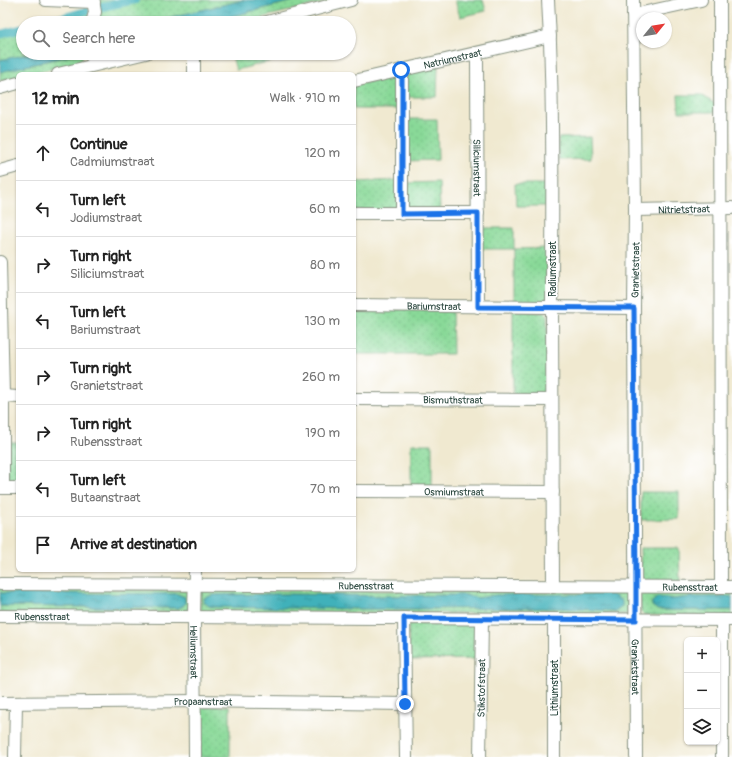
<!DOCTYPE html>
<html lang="en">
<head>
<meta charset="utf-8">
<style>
  :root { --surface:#fff; --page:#f2f2f2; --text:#222; --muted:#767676; --line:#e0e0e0 }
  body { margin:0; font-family:Pangolin,sans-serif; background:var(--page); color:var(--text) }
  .controls { position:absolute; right:12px; bottom:12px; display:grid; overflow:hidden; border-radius:6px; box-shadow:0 1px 3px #0004 }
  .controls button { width:36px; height:36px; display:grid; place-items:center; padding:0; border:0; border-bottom:1px solid var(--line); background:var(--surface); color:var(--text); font:20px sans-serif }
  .compass { position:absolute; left:636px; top:12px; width:36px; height:36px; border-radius:50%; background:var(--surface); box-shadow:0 1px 3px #0004; rotate:60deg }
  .stop { position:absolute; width:12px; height:12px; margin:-9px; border:3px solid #1a73e8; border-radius:50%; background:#fff }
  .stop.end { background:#1a73e8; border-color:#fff; box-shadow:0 1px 4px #0008 }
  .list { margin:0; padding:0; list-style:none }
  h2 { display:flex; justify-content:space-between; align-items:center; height:52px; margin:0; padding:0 16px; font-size:17px }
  h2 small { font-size:13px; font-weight:400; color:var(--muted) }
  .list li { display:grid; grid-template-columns:26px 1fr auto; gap:12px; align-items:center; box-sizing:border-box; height:56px; padding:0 16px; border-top:1px solid var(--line) }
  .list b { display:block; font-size:15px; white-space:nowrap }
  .list p { margin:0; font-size:13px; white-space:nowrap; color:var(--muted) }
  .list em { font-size:13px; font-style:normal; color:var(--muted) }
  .icon { flex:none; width:22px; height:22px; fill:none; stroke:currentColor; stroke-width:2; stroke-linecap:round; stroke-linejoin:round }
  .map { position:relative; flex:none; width:732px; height:757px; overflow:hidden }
  .search { position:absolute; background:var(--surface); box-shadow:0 1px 3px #0004; left:16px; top:16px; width:340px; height:44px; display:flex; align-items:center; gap:10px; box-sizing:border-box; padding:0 14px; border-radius:22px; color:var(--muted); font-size:15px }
  .panel { position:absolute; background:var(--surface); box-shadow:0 1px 3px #0004; left:16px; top:72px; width:340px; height:500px; border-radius:6px }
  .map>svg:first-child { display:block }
</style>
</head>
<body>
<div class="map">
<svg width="732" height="757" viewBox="0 0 732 757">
  <defs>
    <pattern id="grass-dots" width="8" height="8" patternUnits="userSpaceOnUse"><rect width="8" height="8" fill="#89d998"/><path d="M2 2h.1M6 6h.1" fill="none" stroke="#76bb84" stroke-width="1.8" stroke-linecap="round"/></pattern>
    <pattern id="water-ripples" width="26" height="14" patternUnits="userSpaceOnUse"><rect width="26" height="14" fill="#41b1ba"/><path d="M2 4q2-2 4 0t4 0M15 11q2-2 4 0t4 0" fill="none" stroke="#369198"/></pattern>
  </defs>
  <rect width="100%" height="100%" fill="#fff"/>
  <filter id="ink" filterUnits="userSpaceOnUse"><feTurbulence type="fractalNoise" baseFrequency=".025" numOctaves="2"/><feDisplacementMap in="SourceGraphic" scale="8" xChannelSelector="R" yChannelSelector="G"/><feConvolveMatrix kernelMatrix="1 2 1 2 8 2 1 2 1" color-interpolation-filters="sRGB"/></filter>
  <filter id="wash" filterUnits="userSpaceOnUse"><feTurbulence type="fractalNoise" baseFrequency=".012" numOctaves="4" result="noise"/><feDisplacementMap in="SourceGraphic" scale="16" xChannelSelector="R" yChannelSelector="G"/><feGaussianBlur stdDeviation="0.9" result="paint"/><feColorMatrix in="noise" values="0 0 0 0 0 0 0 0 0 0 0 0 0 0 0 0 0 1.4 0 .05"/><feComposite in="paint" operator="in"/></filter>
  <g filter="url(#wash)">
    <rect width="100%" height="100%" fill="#f0e9d0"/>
    <path fill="url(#grass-dots)" stroke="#548b66" fill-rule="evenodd" d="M97,0H244L146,23H95L98,15L102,8L98,5Z
      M297,0H334L239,23H204Z
      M455,0H483L486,11L460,17Z
      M89,11V23H42Z
      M23,28V53H34L0,60V34Z
      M74,53H85L80,62L30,74H18V77L0,81V72L67,56Z
      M231,53H288V57L236,70Z
      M438,65L437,97H406V78L408,73Z
      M393,77L397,79L399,109H354V85Z
      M678,95H701L717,105V112H679Z
      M405,119H437L438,160L405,161Z
      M590,137L591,159L559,160L558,138Z
      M398,180L399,204L394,210H354V182Z
      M439,182L440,210L410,209L407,205L405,183Z
      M515,184H547L548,206H516Z
      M481,228H514V249L548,248V298L543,302L514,303V249H482Z
      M354,309L452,310L453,354H354Z
      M513,310L545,313L547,315L548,391L543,396H513Z
      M6,443H18V484H11L8,481Z
      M411,444H432V487H411Z
      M641,492H679V519L641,520Z
      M640,548H679L680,583L643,581L641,578Z
      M0,587L186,591C191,596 191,607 186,612L0,613V606L178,608L183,606L185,603V597L177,594L0,593Z
      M203,590L627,592L629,594L631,609L626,614L203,612L200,608V592ZM284,594L386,596L465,595L478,598L615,611L561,608L377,609L209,606L214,595Z
      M647,592H732V597L726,596L721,597H690L674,599L658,597L652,602V606L658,610H732V617L644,615L641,612L640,595Z
      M413,623H473L476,630L478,659L408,660L409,624Z
      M230,706V757H199L200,709L202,707Z"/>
    <path fill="url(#water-ripples)" stroke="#307777" d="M244,0H297L204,23H146Z
      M34,53H74L67,56L0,72V60Z
      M0,593L177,594L185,597V603L183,606L178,608L0,606Z
      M284,594L386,596L465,595L478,598L495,595L612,594L622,601V606L615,611L561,608L377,609L214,607L209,606L204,602V598L214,595Z
      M726,596L732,597V610H658L652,606V602L658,597L674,599L690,597H721Z"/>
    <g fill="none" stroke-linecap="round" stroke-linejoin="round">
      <path stroke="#41b1ba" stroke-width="8" d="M102,7L135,0
        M42,23L86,11
        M0,34L23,28"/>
    </g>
  </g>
  <g filter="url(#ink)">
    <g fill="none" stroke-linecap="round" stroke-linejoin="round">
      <defs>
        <g id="minor">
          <path d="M46,0L94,2"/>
          <path d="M548,0C554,103 552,206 552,309C552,401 553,494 553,587"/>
          <path id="s1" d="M633,0L635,210L634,308L636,757"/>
          <path d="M720,0L721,587"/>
          <path d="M633,15L701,0"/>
          <path d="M92,23L95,12L93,0"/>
          <path d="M263,23L351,0"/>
          <path d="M91,53L94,65"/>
          <path d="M194,53V74"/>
          <path id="s2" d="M475,53L477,61L478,307"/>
          <path d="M401,70L402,77V214"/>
          <path d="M58,74L146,53"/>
          <path id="s3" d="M354,81L550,36"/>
          <path d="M0,88L18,83"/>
          <path d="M0,171L18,166"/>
          <path id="s4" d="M635,210L732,208"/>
          <path d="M354,213H478"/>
          <path d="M0,262L3,396V488"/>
          <path id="s5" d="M354,305L634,308"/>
          <path d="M3,396L18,397"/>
          <path id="s6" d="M354,399L552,400"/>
          <path d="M0,488H18"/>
          <path id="s7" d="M354,491L553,492"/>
          <path id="s8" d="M195,570L194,617L195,757"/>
          <path id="s9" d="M0,584L732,587"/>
          <path id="s10" d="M0,616L732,620"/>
          <path d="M404,618L406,757"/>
          <path d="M554,620V757"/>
          <path id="s11" d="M0,703L195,701L405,704"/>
          <path d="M15,757L16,703"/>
          <path id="s12" d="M480,757L482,619"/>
          <path d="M722,757V620"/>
        </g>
      </defs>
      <use href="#minor" stroke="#889382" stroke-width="14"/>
      <use href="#minor" stroke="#fff" stroke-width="12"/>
    </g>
  </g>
  <g fill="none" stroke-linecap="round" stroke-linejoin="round" filter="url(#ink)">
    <path stroke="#1a73e8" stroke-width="5" d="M401,70L402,77V214L478,213V307L634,308L636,588V620L404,618L405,704"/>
  </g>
  <g text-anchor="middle" stroke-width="3.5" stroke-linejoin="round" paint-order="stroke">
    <g font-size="10" fill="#1f3d34" stroke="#fff">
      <text dy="4" stroke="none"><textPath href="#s3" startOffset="101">Natriumstraat</textPath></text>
      <text dy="4" stroke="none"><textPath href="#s2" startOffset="115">Siliciumstraat</textPath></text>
      <text dy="4" stroke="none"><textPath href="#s4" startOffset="49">Nitrietstraat</textPath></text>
      <text transform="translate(552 269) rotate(-90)" y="4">Radiumstraat</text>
      <text transform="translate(635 270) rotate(-89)" y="4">Granietstraat</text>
      <text dy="4" stroke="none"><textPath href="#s5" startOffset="80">Bariumstraat</textPath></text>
      <text dy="4" stroke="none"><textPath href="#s6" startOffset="99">Bismuthstraat</textPath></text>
      <text dy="4" stroke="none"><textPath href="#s7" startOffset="100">Osmiumstraat</textPath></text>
      <text dy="4" stroke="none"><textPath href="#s9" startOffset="366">Rubensstraat</textPath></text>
      <text dy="4" stroke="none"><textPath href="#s9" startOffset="690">Rubensstraat</textPath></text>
      <text dy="4" stroke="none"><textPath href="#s10" startOffset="42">Rubensstraat</textPath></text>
      <text dy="4" stroke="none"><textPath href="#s8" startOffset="82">Heliumstraat</textPath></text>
      <text dy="4" stroke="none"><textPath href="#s1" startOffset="667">Granietstraat</textPath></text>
      <text dy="4" stroke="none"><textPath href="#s12" startOffset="69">Stikstofstraat</textPath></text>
      <text transform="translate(554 688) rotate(-90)" y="4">Lithiumstraat</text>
      <text dy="4" stroke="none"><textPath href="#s11" startOffset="203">Propaanstraat</textPath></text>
    </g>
  </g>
</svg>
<div class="controls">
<button>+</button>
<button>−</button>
<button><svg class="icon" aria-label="layers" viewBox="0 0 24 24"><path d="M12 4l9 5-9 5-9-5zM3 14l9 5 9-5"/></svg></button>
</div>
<svg class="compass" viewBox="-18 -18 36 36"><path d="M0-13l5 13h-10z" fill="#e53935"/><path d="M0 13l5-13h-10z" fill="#767676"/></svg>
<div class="stop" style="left:401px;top:70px"></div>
<div class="stop end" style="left:405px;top:704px"></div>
<div class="search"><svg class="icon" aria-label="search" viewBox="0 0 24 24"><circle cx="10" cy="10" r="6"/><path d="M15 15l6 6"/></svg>Search here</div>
<section class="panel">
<h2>12 min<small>Walk · 910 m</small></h2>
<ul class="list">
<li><svg class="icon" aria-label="ahead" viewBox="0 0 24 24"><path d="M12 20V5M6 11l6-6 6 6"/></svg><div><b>Continue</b><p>Cadmiumstraat</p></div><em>120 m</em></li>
<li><svg class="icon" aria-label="left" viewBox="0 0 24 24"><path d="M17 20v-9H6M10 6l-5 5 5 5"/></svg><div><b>Turn left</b><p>Jodiumstraat</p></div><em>60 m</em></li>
<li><svg class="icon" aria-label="right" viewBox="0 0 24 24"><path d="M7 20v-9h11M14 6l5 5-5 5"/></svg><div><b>Turn right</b><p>Siliciumstraat</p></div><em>80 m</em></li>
<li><svg class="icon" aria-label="left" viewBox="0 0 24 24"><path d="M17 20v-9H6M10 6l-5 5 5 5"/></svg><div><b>Turn left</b><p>Bariumstraat</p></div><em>130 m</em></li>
<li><svg class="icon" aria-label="right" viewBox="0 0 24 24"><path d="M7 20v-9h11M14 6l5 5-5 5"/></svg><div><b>Turn right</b><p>Granietstraat</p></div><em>260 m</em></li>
<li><svg class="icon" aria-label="right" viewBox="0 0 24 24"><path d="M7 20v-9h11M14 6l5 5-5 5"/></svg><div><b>Turn right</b><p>Rubensstraat</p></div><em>190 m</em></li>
<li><svg class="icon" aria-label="left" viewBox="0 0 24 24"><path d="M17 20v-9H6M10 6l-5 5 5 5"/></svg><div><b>Turn left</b><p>Butaanstraat</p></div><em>70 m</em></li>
<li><svg class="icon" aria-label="arrive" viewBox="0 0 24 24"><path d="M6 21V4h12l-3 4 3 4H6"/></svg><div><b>Arrive at destination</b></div></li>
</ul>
</section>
</div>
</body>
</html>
